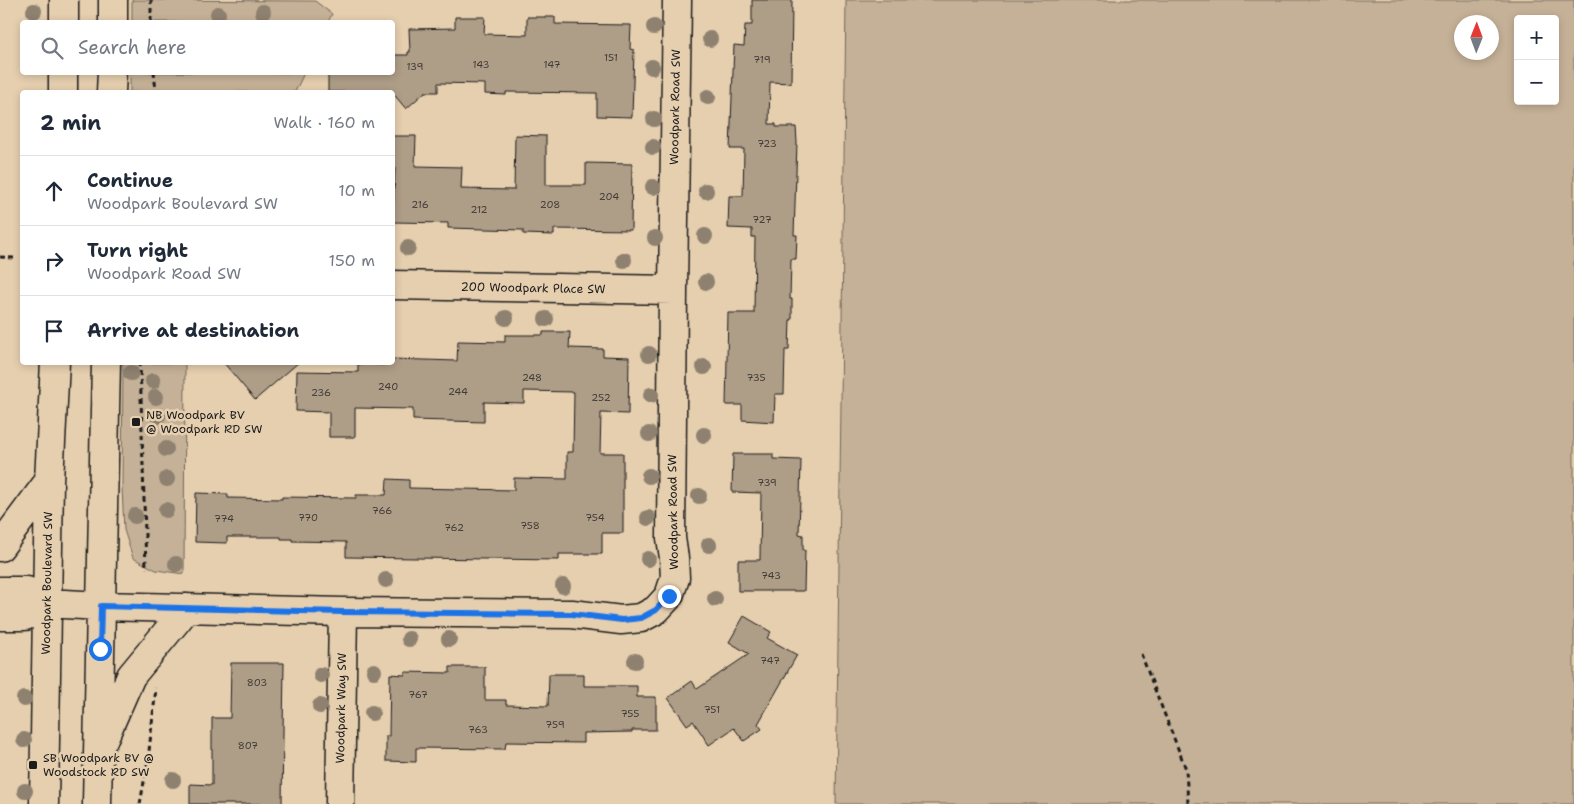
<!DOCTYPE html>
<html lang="en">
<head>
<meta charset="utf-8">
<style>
  :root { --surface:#fff; --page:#f2f2f3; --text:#1f2937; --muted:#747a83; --line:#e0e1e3 }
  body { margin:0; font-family:"Shantell Sans",sans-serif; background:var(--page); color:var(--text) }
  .controls { position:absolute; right:15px; top:15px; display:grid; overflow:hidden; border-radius:5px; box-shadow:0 2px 8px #0003 }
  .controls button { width:45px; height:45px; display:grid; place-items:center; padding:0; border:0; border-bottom:1px solid var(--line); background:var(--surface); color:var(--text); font:25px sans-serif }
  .compass { position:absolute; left:1454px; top:15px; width:45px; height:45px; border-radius:50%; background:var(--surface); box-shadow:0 2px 8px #0003; rotate:1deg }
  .stop { position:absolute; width:15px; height:15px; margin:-11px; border:4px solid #1a73e8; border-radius:50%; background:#fff }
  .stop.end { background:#1a73e8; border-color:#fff; box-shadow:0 1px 5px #0008 }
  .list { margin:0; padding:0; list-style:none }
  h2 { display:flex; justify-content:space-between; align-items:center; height:65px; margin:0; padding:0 20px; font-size:21px }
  h2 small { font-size:16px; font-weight:400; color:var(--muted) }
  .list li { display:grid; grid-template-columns:32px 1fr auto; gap:15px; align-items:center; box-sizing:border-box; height:70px; padding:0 20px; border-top:1px solid var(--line) }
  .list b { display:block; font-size:19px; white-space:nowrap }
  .list p { margin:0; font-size:16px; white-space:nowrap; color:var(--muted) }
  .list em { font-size:16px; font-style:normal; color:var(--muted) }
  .icon { flex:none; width:28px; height:28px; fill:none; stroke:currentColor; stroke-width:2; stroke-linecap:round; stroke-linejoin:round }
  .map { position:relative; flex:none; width:1574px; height:804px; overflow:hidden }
  .search { position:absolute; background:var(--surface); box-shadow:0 2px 8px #0003; left:20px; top:20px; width:375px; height:55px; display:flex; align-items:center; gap:12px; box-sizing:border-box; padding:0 18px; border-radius:5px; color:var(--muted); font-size:19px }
  .panel { position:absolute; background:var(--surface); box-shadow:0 2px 8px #0003; left:20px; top:90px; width:375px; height:275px; border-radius:5px }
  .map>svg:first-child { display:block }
</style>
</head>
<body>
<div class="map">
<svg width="1574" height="804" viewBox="0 0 1574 804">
  <rect width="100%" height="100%" fill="#e6cfaf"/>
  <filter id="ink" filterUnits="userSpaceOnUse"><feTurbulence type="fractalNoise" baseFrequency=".02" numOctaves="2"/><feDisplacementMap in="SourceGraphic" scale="10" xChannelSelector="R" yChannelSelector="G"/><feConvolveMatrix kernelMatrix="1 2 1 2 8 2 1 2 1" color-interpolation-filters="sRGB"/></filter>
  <g filter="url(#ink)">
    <path fill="#c5b197" stroke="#70665a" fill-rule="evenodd" d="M132,0L315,1L332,14L328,22H132Z
      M846,0H1574V804H836ZM1518,19H1555V101H1518ZM1492,22V52H1462V22Z
      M130,73V72L304,73L295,92H130Z
      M123,363H185L184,574L156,570L133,558L124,530L122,487Z"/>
    <path fill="#ae9d87" stroke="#1c1c1c" d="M752,0H792L791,83L770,82L769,124H776V127H796L797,142L794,235H797L796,259H791L790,299H792V320H790L789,350H785L784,394H775L774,422L742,420V405H726L728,313H754L755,237H752V229L728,228L729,196H743L744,149H730L734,45L744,46L745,25H752Z
      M455,17H485L484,34L527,35V17H555V24L631,25L630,49L634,50L632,117L597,116V93L506,92V95L485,94V84L438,83V92H425L406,109L392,92H328V72H392V55H408V52H410L409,29L455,28Z
      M515,135L546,136V185H586V163L632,164L631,230L554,229V235L523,234V230L448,228V223L393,222L395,168H392V136H416L415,166L462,167L461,189L514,190Z
      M543,332H570L569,348L603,349V356L629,357L628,414L601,413L600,453H623V533H602V554H559V560L346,557V542L292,541V539H281V537H227V543L195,542L196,493L228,494V498L282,499V497L356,498V495H386L387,479L409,480V488L514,490V478L567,479V452H573L574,392L524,391V403L484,402V422L413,420V409L355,408V437H329V412L296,411L297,371L358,372V364L384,365V362H392V359L457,361L458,341L505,342V335H543Z
      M223,362H299L255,400Z
      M733,454H773V459L801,460L799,534L803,535V550H805L804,591H738V560H760L761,493L732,492Z
      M744,616L771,632L767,638L797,655L758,724L762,729L744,741L734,728L709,745L693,721L687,725L668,698L692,681L697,689L749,654L729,642Z
      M231,663H284L282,804H190V784L212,785V718H230Z
      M450,667H485V700H506V705L548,706L549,674H584V686H637V697H656V730H632V732L583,733V743L506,742L505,749L416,748V762L386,761V736H389L390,674L405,675V672L450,673Z"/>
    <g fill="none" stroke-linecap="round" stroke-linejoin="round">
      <defs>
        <path id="minor" d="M64,22V0
          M113,22V0
          M63,92V72
          M111,92L112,72
          M392,285L673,290
          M0,547L49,481
          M0,591H27L46,603L101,606L343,612L572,614L621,620L641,618L656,610L669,596L675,578L674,558L671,538L673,290L677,0
          M0,616H25L46,603
          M103,740L131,676L187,608
          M44,804L49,481L55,362
          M97,804L106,362
          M340,804L343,612"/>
      </defs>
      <use href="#minor" stroke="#1c1c1c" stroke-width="31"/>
      <path stroke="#1c1c1c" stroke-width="3" stroke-dasharray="5 4" stroke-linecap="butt" d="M151,22V0
        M154,72L156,92
        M0,257L14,258
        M140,362L146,569
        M1141,654L1186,769L1188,804
        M140,804L148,760L156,688"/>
      <use href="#minor" stroke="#e6cfaf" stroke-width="28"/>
    </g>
    <g fill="#8e816f">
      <circle cx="34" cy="11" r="8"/>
      <circle cx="263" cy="12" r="8"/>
      <circle cx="218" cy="14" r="8"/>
      <circle cx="654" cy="27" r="8"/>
      <circle cx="710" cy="39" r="8"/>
      <circle cx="652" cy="67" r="8"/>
      <circle cx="708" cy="97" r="8"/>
      <circle cx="654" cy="119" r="8"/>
      <circle cx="653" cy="147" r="8"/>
      <circle cx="653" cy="187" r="8"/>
      <circle cx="706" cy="191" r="8"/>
      <circle cx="705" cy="236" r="8"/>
      <circle cx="655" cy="238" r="8"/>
      <circle cx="408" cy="248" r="8"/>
      <circle cx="624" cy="260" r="8"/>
      <circle cx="706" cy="282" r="8"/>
      <circle cx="506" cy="318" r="8"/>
      <circle cx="546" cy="319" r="8"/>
      <circle cx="649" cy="354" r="8"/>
      <circle cx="704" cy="367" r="8"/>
      <circle cx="131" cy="373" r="8"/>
      <circle cx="153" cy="381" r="8"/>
      <circle cx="651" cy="395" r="8"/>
      <circle cx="156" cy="397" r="8"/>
      <circle cx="158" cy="416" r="8"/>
      <circle cx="649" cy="434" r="8"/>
      <circle cx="704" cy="435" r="8"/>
      <circle cx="166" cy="449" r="8"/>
      <circle cx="649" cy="476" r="8"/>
      <circle cx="167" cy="479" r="8"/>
      <circle cx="699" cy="496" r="8"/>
      <circle cx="166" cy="510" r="8"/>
      <circle cx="135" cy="516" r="8"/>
      <circle cx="648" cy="518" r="8"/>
      <circle cx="709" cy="545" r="8"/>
      <circle cx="648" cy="559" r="8"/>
      <circle cx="176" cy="564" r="8"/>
      <circle cx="386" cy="580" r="8"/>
      <circle cx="563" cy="586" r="8"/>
      <circle cx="715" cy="599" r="8"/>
      <circle cx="409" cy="639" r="8"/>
      <circle cx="449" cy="639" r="8"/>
      <circle cx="635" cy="661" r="8"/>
      <circle cx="374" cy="671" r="8"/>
      <circle cx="321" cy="675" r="8"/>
      <circle cx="24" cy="699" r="8"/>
      <circle cx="320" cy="706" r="8"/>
      <circle cx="372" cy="713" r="8"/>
      <circle cx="24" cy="740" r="8"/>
      <circle cx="173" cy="780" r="8"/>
      <circle cx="25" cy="791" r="8"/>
    </g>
  </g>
  <g fill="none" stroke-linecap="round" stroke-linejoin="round" filter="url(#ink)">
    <path stroke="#1a73e8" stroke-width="6" d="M100,649L101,606L343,612L572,614L622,620L641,618L656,610L669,596"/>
  </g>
  <g fill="#1c1c1c" stroke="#e6cfaf" stroke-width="2">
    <rect x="131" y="417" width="10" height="10" rx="2.5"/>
    <rect x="28" y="760" width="10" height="10" rx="2.5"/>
  </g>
  <g text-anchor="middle" stroke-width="5" stroke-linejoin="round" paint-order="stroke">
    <g font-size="10" fill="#403c37">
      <text x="611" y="61">151</text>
      <text x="762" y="63">719</text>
      <text x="481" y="68">143</text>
      <text x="552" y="68">147</text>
      <text x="415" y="70">139</text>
      <text x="767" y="147">723</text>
      <text x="609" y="200">204</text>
      <text x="420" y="208">216</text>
      <text x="550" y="208">208</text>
      <text x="479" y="213">212</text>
      <text x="762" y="223">727</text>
      <text x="532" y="381">248</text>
      <text x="756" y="381">735</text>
      <text x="388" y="390">240</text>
      <text x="458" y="395">244</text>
      <text x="321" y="396">236</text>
      <text x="601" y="401">252</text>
      <text x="767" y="486">739</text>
      <text x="382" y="514">766</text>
      <text x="308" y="521">770</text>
      <text x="595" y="521">754</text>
      <text x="224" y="522">774</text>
      <text x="530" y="529">758</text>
      <text x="454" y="531">762</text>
      <text x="771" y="579">743</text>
      <text x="770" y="664">747</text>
      <text x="257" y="686">803</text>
      <text x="418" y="698">767</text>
      <text x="712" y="713">751</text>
      <text x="630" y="717">755</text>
      <text x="555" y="728">759</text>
      <text x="478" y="733">763</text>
      <text x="248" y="749">807</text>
    </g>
    <g font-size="12" fill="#1c1c1c" stroke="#e6cfaf">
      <text transform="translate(675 107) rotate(-89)" y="4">Woodpark Road SW</text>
      <text transform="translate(533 288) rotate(1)" y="4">200 Woodpark Place SW</text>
      <text transform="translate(673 512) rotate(-91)" y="4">Woodpark Road SW</text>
      <text transform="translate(47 583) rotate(-89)" y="4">Woodpark Boulevard SW</text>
      <text transform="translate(341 708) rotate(-89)" y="4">Woodpark Way SW</text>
    </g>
    <g font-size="12" fill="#1c1c1c" stroke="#e6cfaf" text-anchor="start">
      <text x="146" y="419">NB Woodpark BV<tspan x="146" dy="14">@ Woodpark RD SW</tspan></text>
      <text x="43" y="762">SB Woodpark BV @<tspan x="43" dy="14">Woodstock RD SW</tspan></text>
    </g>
  </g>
</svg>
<div class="controls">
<button>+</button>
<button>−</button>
</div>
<svg class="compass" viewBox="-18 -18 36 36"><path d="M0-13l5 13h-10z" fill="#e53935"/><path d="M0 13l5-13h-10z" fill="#747a83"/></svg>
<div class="stop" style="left:100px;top:649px"></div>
<div class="stop end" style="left:669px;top:596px"></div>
<div class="search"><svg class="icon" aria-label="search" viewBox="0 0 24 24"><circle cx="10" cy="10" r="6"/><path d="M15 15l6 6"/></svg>Search here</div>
<section class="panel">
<h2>2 min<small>Walk · 160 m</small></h2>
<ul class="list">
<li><svg class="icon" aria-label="ahead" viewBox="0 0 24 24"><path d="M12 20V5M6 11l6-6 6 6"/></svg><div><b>Continue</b><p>Woodpark Boulevard SW</p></div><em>10 m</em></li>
<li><svg class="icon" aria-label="right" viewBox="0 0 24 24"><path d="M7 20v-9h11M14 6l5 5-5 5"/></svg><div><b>Turn right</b><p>Woodpark Road SW</p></div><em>150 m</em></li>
<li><svg class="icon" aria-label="arrive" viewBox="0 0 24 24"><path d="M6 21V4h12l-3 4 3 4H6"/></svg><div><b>Arrive at destination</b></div></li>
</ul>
</section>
</div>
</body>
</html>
